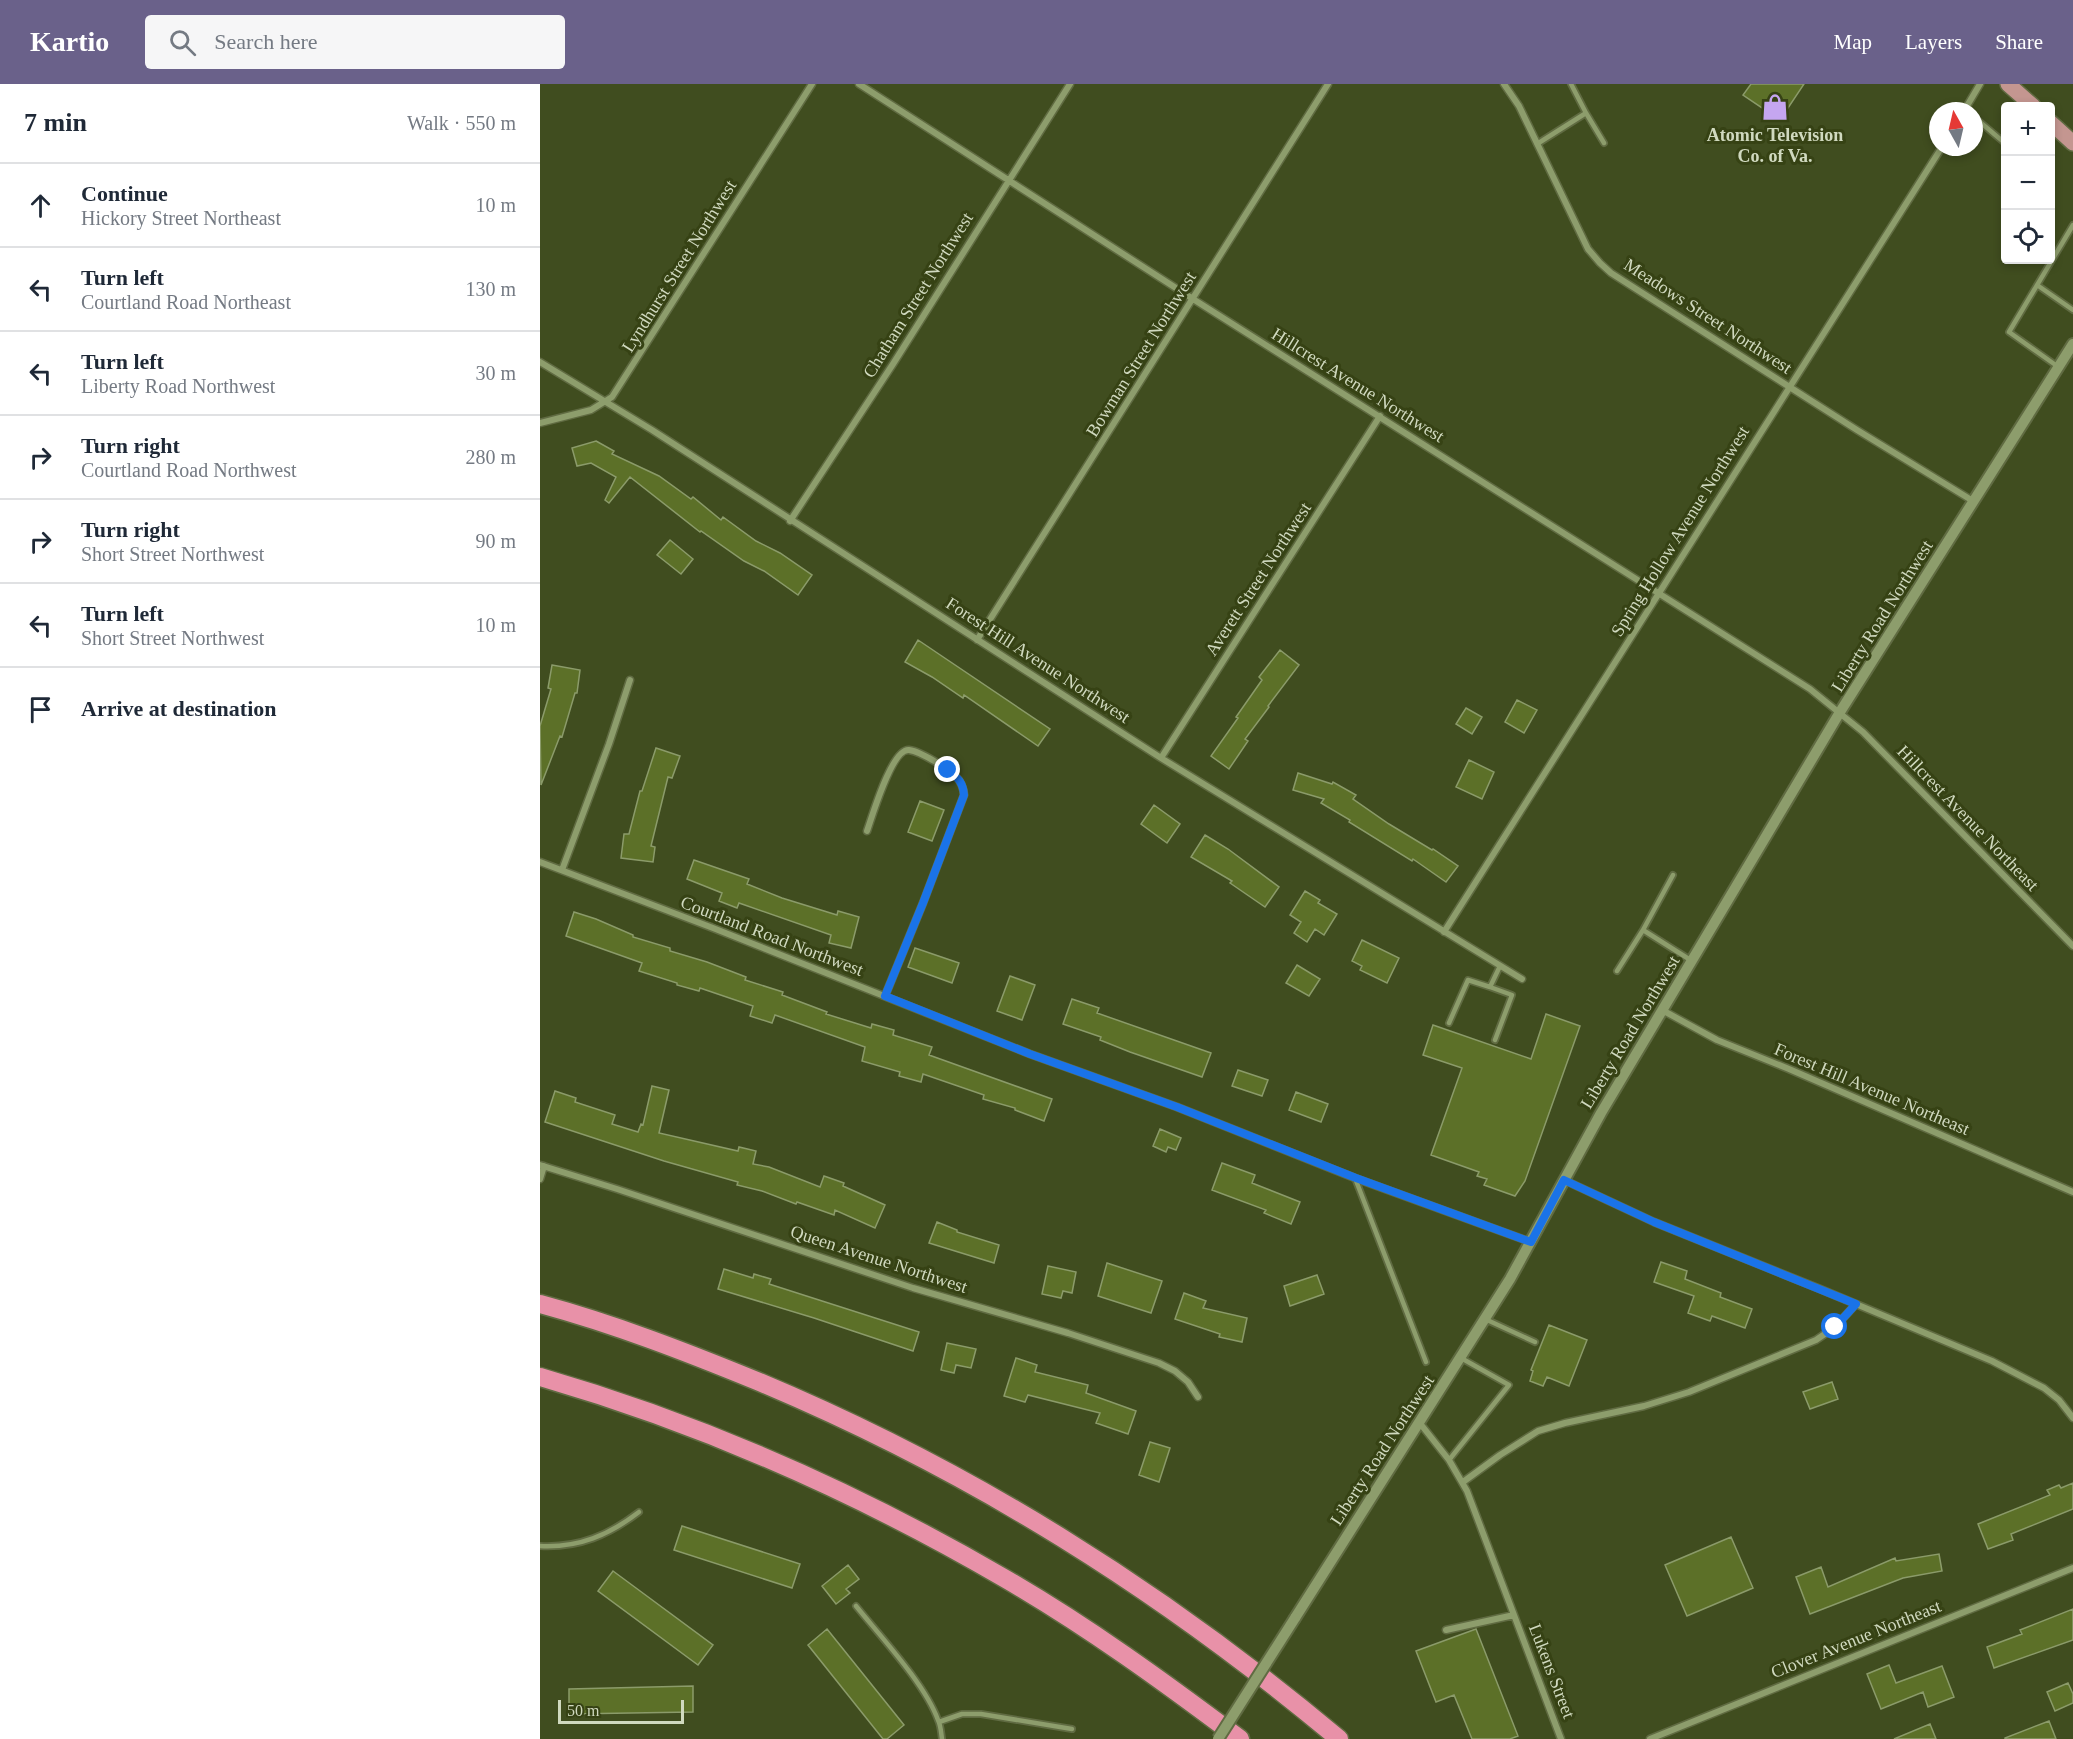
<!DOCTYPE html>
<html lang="en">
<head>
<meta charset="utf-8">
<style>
  :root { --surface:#fff; --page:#f6f6f7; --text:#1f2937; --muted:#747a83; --line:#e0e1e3; --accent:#6a618a }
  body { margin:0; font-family:Georgia,serif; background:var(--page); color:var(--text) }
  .controls { position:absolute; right:18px; top:18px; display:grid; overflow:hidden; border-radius:6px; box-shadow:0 3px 9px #0003 }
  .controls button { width:54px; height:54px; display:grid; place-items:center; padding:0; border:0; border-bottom:2px solid var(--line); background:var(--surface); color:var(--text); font:30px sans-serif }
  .compass { position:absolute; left:1389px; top:18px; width:54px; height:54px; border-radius:50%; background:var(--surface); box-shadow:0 3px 9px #0003; rotate:352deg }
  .scale { position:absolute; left:18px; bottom:15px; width:126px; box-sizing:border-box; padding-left:6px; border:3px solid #d0d9bf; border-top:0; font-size:16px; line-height:21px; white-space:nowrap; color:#d0d9bf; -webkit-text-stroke:4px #364214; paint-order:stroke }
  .stop { position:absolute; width:18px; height:18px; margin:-14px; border:4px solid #1a73e8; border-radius:50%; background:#fff }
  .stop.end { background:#1a73e8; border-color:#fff; box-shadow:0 2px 6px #0008 }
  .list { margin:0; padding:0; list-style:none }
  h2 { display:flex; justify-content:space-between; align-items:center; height:78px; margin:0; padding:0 24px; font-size:26px }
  h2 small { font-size:20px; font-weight:400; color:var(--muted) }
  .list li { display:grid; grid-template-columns:39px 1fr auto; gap:18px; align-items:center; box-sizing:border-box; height:84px; padding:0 24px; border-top:2px solid var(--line) }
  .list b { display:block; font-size:22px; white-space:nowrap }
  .list p { margin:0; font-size:20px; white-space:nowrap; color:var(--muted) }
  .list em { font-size:20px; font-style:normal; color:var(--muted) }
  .icon { flex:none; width:33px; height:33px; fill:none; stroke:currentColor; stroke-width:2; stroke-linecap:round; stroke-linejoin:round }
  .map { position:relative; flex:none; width:1533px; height:1655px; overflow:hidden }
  header { display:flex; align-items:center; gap:36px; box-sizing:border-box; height:84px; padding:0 30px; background:var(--accent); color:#fff }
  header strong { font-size:28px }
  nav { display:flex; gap:33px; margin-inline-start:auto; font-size:21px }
  .search { width:420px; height:54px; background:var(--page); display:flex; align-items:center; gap:15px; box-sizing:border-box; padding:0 21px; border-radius:6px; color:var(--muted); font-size:22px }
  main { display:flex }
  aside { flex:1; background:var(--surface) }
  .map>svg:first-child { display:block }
</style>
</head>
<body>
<header>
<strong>Kartio</strong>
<div class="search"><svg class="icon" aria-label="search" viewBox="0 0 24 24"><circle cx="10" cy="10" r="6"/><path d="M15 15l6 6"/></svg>Search here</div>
<nav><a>Map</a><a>Layers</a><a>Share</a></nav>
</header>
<main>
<aside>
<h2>7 min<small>Walk · 550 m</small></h2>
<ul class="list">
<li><svg class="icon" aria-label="ahead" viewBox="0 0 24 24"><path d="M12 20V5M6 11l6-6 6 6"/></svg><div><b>Continue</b><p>Hickory Street Northeast</p></div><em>10 m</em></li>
<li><svg class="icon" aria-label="left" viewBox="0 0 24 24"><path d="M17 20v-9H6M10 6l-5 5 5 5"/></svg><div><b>Turn left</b><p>Courtland Road Northeast</p></div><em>130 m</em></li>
<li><svg class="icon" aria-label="left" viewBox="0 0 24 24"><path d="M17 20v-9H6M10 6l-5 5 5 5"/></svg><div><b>Turn left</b><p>Liberty Road Northwest</p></div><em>30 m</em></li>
<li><svg class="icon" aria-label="right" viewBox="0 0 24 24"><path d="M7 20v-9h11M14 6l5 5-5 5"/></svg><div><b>Turn right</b><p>Courtland Road Northwest</p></div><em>280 m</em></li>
<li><svg class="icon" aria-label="right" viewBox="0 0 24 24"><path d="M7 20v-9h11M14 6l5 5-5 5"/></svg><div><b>Turn right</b><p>Short Street Northwest</p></div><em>90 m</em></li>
<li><svg class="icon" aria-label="left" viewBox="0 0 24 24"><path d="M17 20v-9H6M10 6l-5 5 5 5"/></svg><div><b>Turn left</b><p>Short Street Northwest</p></div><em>10 m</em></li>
<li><svg class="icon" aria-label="arrive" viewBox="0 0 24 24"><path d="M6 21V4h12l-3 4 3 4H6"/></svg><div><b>Arrive at destination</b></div></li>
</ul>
</aside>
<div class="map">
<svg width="1533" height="1655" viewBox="0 0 1533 1655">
  <rect width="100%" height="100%" fill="#404d1f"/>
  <path fill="#5c7028" stroke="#8b9b6a" stroke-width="1.5" d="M1211,0H1264L1240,36L1203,11Z
    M56,357L74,367L72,370L119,392L151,415L153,413L181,436L183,433L216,457L240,469L272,491L258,511L224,487L204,477L161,447L160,448L90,393L69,419L65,416L76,393L51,379L37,382L32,364Z
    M130,456L153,475L141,490L117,471Z
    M378,556L510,645L498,662L424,611L423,614L392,593L365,578Z
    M740,566L759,581L728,622L729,623L705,655L708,657L689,685L671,672L698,634L696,633L722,596L719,593Z
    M12,581L40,586L37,609H35L22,653L20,652L1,701L0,642L11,605L8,604Z
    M977,616L997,626L984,649L965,638Z
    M926,624L942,633L932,650L916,640Z
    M116,664L140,672L132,694L128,693L111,762L115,763L113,778L81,774L84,750H89L100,707H102Z
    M929,676L954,688L942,715L916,703Z
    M758,689L792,700L793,698L816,711L813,715L849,740L892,766L893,765L918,782L906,798L873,775L872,777L809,738L810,736L781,719L784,715L753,706Z
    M380,717L404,726L392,757L368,748Z
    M614,721L640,740L627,759L601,740Z
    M665,751L688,765L739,803L725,823L690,799L692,797L651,773Z
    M154,776L209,795L207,800L242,814L297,831L298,827L319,833L311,864L289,859L291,851L199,819L197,824L179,817L182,809L147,795Z
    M765,807L780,816L778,819L797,830L784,851L775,845L767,858L754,849L761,838L750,831Z
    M34,828L56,835L93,851V853L130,864V867L167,878L206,893L205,896L243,908L242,911L287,928L286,930L331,944L332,940L354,946L353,951L392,963L389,971L512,1015L504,1037L475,1026V1024L443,1015L444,1011L383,990L381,998L359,992L360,988L322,977L325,963L235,931L232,939L210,932L213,922L160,904L159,907L137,901V899L99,887L102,879L26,852Z
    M822,856L859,874L847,899L820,886L822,882L812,877Z
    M375,864L419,879L412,899L368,883Z
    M757,881L780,895L769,912L746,899Z
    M470,892L495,901L482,936L457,927Z
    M532,915L559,924L557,929L671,969L662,993L590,968L560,956L561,953L523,940Z
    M1006,930L1040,942L985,1097L975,1112L944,1101L947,1095L937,1092L939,1088L891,1071L922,984L883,971L893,941L991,975Z
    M698,986L728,996L722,1012L692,1002Z
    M112,1002L129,1006L119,1049L198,1067L199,1063L216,1067L213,1080L229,1083L280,1103L284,1092L304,1099L303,1102L345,1121L335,1144L295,1126L294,1131L257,1118L256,1120L222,1107L197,1101L198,1098L124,1077L5,1038L15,1007L36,1014L35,1018L75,1031L72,1040L98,1048L101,1040L103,1041Z
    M756,1008L788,1020L781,1038L749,1026Z
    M620,1045L641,1054L636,1066L628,1063L626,1068L613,1062Z
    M682,1079L715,1091L712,1099L760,1118L751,1140L724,1129L726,1126L672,1106Z
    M397,1138L417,1146V1148L459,1161L454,1179L389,1159Z
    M1121,1178L1147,1187L1145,1195L1181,1209L1180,1213L1212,1225L1205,1244L1172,1232L1170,1237L1148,1229L1154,1212L1114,1198Z
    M567,1179L622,1197L611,1229L558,1212Z
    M508,1182L536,1188L532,1209L523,1207L521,1214L502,1210Z
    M184,1185L213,1194L214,1190L231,1195L229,1200L379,1248L373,1267L274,1234L178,1205Z
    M777,1191L784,1210L750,1222L744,1202Z
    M644,1209L666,1217L663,1224L707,1234L702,1258L679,1253L680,1250L635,1235Z
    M1009,1241L1047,1256L1029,1302L1007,1293L1003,1302L990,1297L993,1287L991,1286Z
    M407,1259L436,1265L431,1284L416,1281L414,1289L401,1286Z
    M476,1274L497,1281L495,1288L548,1301L546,1309L596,1327L588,1350L556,1339L560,1329L488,1311L485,1318L464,1312Z
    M1292,1298L1298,1315L1270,1325L1263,1308Z
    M610,1358L630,1364L619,1398L599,1391Z
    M1533,1399V1425L1471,1450L1473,1456L1448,1465L1438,1440L1510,1411L1507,1406L1519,1401L1521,1404Z
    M142,1442L260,1480L252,1504L134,1466Z
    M1191,1453L1213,1504L1147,1532L1125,1481Z
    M1399,1470L1402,1487L1363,1494L1270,1530L1256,1493L1281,1483L1288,1503L1355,1474L1356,1477Z
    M308,1481L319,1495L306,1505L310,1509L296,1520L282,1502Z
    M73,1487L173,1561L158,1581L58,1507Z
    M1533,1525V1556L1454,1584L1447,1563L1482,1550L1480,1546Z
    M287,1545L364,1641L347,1655H343L268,1561Z
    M936,1545L978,1652L970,1655H932L914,1611L896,1618L876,1567Z
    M1349,1581L1356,1599L1402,1582L1414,1613L1388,1623L1383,1608L1341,1625L1327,1590Z
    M1528,1599L1533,1610V1619L1515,1627L1507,1608Z
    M153,1602V1628L29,1630V1605Z
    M1509,1637L1516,1655H1465V1654Z
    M1390,1640L1396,1655H1354Z"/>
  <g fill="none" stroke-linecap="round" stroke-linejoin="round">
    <defs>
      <path id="service" d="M1031,0L1046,29
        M1434,33L1466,60
        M997,60L1046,29L1064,59
        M1497,201L1533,226
        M1517,282L1469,248L1533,141
        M1133,791L1103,846L1152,877
        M1077,887L1103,846
        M950,903L972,911L955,956
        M909,939L928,896L950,903L960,882
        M815,1094L886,1278
        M945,1235L995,1258
        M909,1376L969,1301L921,1274
        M0,1462C39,1464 69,1451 99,1428
        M316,1522C341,1553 385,1600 398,1636C401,1642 401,1649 402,1655
        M399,1638L422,1630H441L532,1645"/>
      <path id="minor" d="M319,0L653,215L1270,605L1323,648L1533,862
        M964,0L979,22L1048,165L1060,179L1071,189L1317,346L1433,417
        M1424,27L1440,0
        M0,278L112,346L621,674L982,895
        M0,339L51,326L72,313L272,0
        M250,437L353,280L530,0
        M437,556L788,0
        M621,674L840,332
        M327,747C332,733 352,664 369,666C378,667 391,675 399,680C412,688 423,695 424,711L383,819L345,912
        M0,778L173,844L490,970L637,1023L815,1094L991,1158
        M22,786L69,660L90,596
        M904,848L1402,63
        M1122,926L1177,956L1249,985L1533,1108
        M0,1081L77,1105L373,1204L528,1249L619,1279L635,1287L648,1298L658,1313
        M0,1095L4,1082
        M1024,1096L1114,1138L1280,1205L1452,1277L1504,1304L1519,1316L1533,1334
        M879,1338L909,1376L927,1407L1021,1655
        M923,1398L960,1371L998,1347L1025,1339L1104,1322L1149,1308L1276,1256L1295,1243L1316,1220
        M906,1546L974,1531
        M1110,1655L1533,1484"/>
      <path id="tertiary" d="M755,1534L970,1195L1061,1029L1300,628L1533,260"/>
      <path id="primary" d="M1468,0L1493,22
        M1510,38L1533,59"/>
      <path id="motorway" d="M0,1220C74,1240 146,1268 217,1297C432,1387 621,1506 799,1655
        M0,1293C162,1340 318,1409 464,1494C547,1542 624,1598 700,1655"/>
    </defs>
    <use href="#service" stroke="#606b42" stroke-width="8"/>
    <use href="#minor" stroke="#606b42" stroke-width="9"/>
    <use href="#tertiary" stroke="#606b42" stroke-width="14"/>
    <use href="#primary" stroke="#606b42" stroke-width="18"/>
    <use href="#motorway" stroke="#606b42" stroke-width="21"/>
    <use href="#service" stroke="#8d9d6c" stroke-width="4.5"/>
    <use href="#minor" stroke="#8d9d6c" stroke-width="6"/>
    <use href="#tertiary" stroke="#8d9d6c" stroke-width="10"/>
    <use href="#primary" stroke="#c49690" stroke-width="15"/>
    <use href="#motorway" stroke="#e891a8" stroke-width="18"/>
    <defs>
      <path id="tertiary-bridge" d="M678,1655L755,1534"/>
    </defs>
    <use href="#tertiary-bridge" stroke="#606b42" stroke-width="14" stroke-linecap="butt"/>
    <use href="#tertiary-bridge" stroke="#8d9d6c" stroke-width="10"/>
  </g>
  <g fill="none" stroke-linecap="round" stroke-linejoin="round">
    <path stroke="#1a73e8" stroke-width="8" d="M408,686C418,694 423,698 424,711L383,819L345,912L490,970L637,1023L816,1094L991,1158L1024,1096L1114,1138L1316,1220L1295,1243"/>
  </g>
  <defs>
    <symbol id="shop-bare" viewBox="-9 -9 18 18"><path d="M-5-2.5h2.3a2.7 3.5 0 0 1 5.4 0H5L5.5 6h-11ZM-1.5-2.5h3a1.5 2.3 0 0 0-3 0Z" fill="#c5a6f0" stroke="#364214" stroke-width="2.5" paint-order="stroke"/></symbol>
  </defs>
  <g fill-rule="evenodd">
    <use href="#shop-bare" x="1216" y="4" width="38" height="38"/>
  </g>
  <g text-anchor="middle" stroke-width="6" stroke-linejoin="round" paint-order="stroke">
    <g font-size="18" font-weight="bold" fill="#d0d9bf" stroke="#364214">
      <text x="1235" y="57">Atomic Television<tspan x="1235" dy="21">Co. of Va.</tspan></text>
    </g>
    <g font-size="18" fill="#d0d9bf" stroke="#364214">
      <text transform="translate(139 182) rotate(-58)" y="6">Lyndhurst Street Northwest</text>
      <text transform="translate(378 211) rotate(-58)" y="6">Chatham Street Northwest</text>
      <text transform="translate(1168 232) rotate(33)" y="6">Meadows Street Northwest</text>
      <text transform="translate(601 270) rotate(-58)" y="6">Bowman Street Northwest</text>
      <text transform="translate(818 301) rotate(32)" y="6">Hillcrest Avenue Northwest</text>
      <text transform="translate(1140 447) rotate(-58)" y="6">Spring Hollow Avenue Northwest</text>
      <text transform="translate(718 495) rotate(-57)" y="6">Averett Street Northwest</text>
      <text transform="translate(1342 532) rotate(-58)" y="6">Liberty Road Northwest</text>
      <text transform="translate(498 576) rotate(33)" y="6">Forest Hill Avenue Northwest</text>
      <text transform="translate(1428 734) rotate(46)" y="6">Hillcrest Avenue Northeast</text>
      <text transform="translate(232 852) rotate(21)" y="6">Courtland Road Northwest</text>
      <text transform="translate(1090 948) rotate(-59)" y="6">Liberty Road Northwest</text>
      <text transform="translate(1332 1005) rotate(23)" y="6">Forest Hill Avenue Northeast</text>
      <text transform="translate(339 1175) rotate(18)" y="6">Queen Avenue Northwest</text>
      <text transform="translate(842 1366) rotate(-57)" y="6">Liberty Road Northwest</text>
      <text transform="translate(1316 1555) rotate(-22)" y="6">Clover Avenue Northeast</text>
      <text transform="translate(1012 1587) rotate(69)" y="6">Lukens Street</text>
    </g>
  </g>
</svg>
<div class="controls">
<button>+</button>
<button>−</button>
<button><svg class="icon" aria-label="locate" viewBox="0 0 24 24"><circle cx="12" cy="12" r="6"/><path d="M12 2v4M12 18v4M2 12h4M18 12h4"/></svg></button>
</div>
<svg class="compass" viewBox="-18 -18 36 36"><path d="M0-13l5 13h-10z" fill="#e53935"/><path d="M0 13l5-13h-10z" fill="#747a83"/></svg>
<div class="scale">50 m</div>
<div class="stop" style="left:1295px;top:1243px"></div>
<div class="stop end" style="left:408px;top:686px"></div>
</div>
</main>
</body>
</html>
